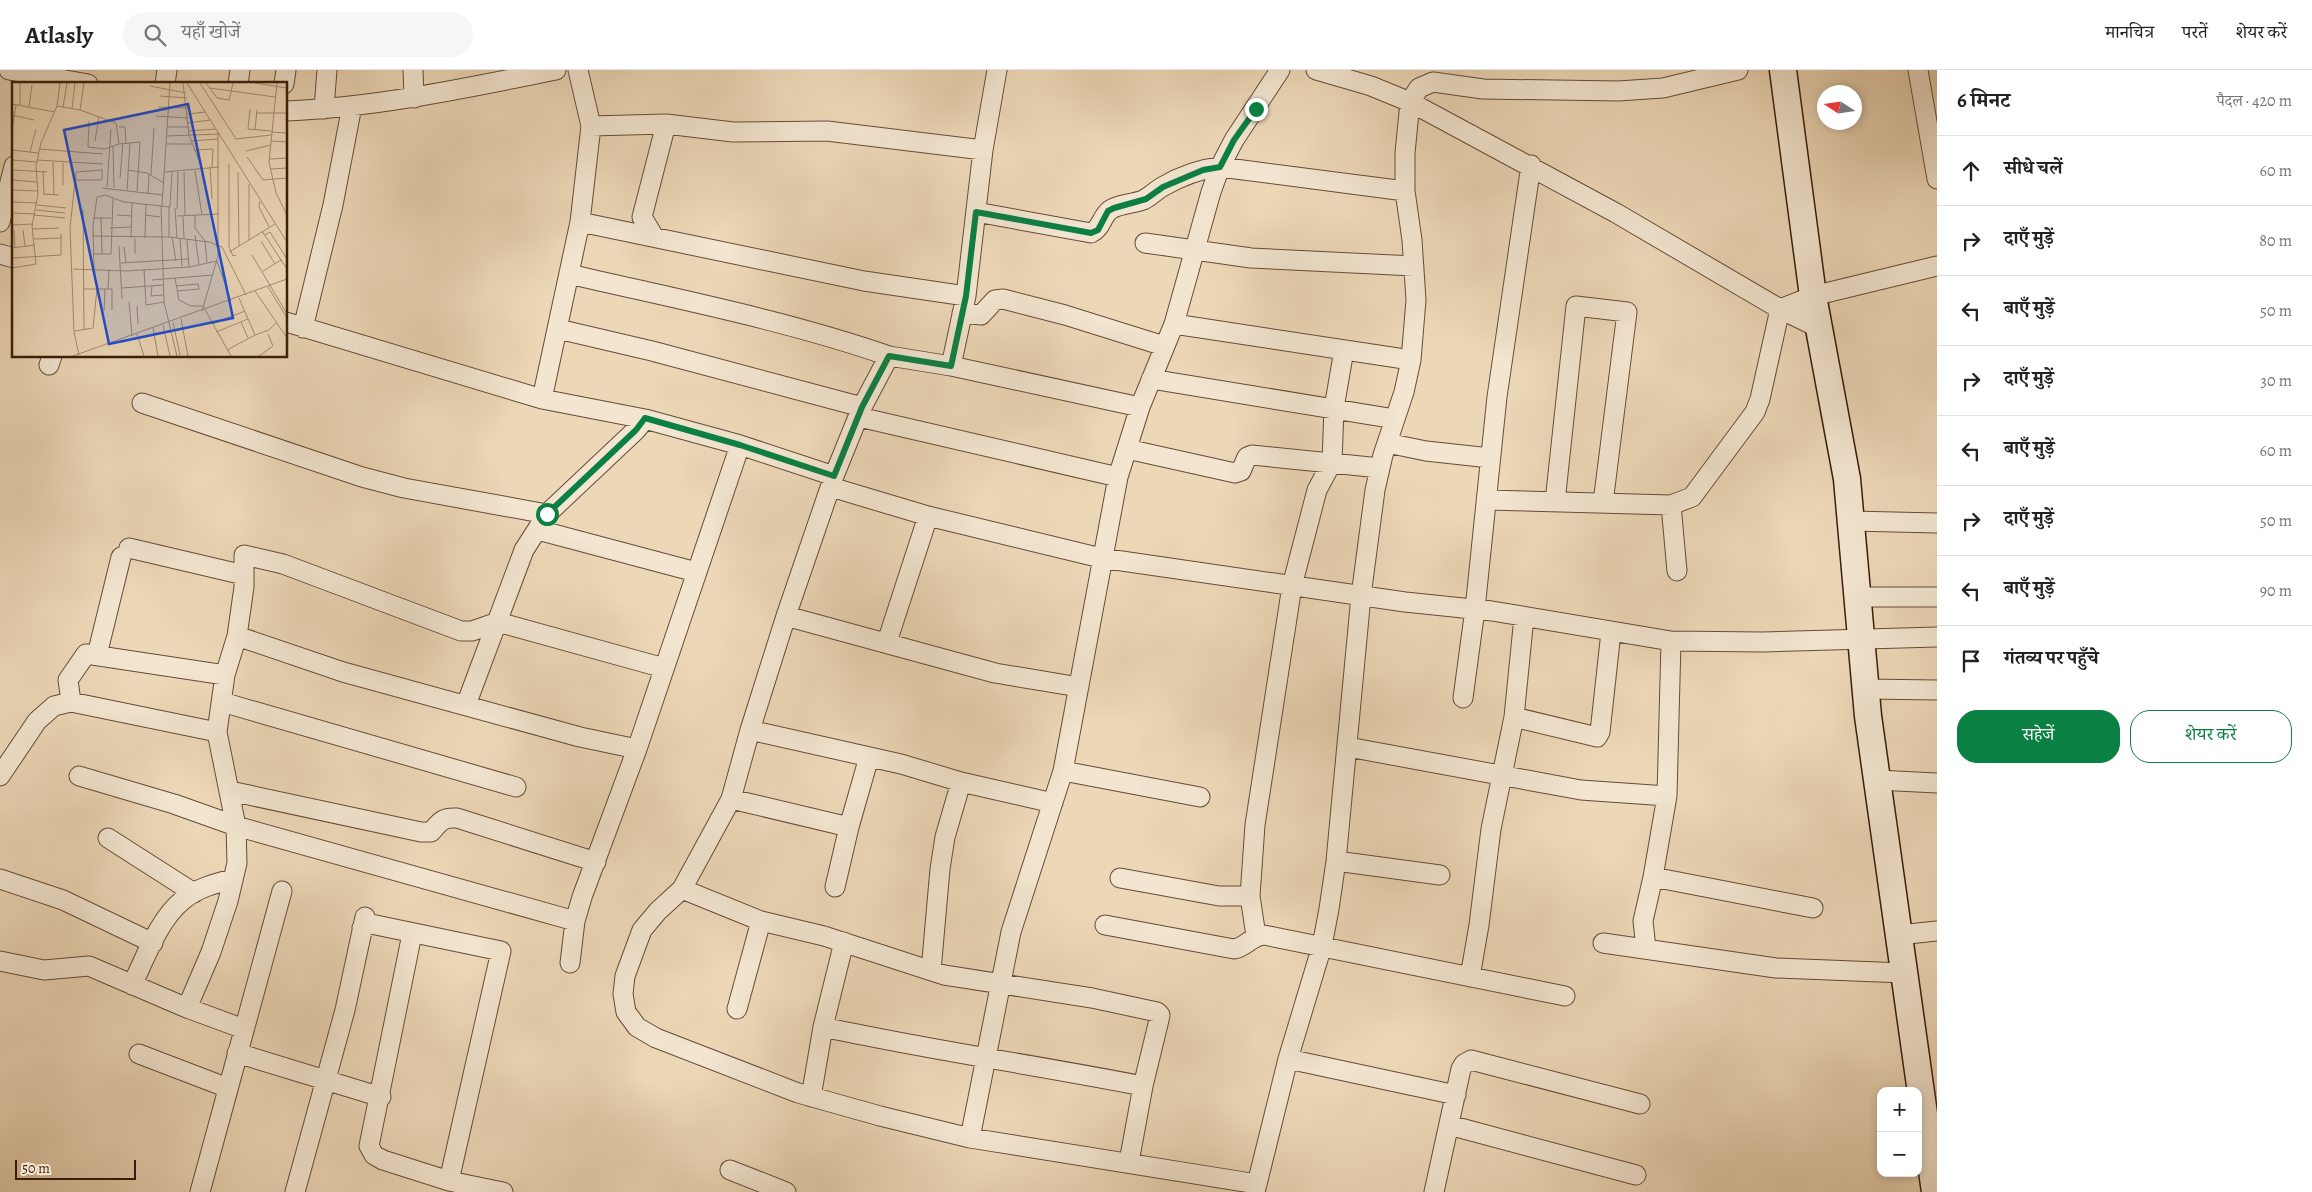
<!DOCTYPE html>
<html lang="hi">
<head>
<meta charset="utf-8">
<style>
  :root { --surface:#fff; --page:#f6f6f6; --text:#222; --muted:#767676; --line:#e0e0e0; --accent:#0b8043 }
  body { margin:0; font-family:Alegreya,"Noto Serif Devanagari",serif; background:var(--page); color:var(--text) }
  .controls { position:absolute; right:15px; bottom:15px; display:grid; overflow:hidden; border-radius:10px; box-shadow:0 2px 8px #0003 }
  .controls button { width:45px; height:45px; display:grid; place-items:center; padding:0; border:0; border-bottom:1px solid var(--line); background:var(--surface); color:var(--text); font:25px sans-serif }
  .compass { position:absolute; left:1817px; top:15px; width:45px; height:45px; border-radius:50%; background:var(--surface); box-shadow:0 2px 8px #0003; rotate:282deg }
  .scale { position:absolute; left:15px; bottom:12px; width:121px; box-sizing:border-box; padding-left:5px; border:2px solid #391e0b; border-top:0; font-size:14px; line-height:18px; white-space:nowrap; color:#391e0b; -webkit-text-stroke:4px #f3e5d0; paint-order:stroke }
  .stop { position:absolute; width:15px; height:15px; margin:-11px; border:4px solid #0b8043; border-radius:50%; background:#fff }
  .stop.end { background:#0b8043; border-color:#fff; box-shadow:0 1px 5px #0008 }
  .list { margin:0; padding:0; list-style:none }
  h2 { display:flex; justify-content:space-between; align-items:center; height:65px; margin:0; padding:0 20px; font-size:21px }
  h2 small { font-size:16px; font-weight:400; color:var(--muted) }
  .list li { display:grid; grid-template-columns:32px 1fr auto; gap:15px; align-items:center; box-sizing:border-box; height:70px; padding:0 20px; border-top:1px solid var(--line) }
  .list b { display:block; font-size:19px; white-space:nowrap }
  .list em { font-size:16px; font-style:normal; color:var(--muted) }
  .actions { display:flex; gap:10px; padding:15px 20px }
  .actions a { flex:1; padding:11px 0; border:1px solid var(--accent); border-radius:20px; text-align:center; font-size:18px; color:var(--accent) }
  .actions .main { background:var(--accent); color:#fff }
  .icon { flex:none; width:28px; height:28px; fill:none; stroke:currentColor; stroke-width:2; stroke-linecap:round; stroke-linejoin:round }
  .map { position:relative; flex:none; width:1937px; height:1122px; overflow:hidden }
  header { display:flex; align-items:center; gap:30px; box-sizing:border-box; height:70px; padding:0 25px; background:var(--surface); border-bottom:1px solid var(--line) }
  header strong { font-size:24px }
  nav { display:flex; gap:28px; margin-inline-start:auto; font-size:18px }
  .search { width:350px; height:45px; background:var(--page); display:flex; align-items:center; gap:12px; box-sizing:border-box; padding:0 18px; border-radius:28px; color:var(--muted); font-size:19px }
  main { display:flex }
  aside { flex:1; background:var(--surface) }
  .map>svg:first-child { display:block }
</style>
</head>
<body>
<header>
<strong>Atlasly</strong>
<div class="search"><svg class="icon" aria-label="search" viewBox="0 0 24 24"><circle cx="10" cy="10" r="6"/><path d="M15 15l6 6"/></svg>यहाँ खोजें</div>
<nav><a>मानचित्र</a><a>परतें</a><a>शेयर करें</a></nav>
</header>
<main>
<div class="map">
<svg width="1937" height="1122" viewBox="0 0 1937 1122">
  <rect width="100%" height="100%" fill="#ecd7b7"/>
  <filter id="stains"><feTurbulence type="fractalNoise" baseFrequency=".004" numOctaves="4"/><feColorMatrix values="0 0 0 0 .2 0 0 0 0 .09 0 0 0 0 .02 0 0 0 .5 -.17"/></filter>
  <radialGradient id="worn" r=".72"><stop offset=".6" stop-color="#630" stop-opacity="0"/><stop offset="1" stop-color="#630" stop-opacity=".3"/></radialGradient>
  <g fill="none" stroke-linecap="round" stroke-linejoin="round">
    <defs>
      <path id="street" d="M9,0L88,14
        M413,0L414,28
        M1316,0L1371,16L1410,32L1616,143L1780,239L1819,258
        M1918,0L1937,109
        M165,14L167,0
        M238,14L240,0
        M284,14L286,0
        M324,39L327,0
        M286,41C378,37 466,18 556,0
        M591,56L666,54L733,62L827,61L983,80
        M976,142L1091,163C1102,158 1101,147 1110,140C1118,134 1133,134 1143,130C1150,127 1155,121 1162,117C1179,107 1200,99 1220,97L1405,121
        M0,152L14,96
        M580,152L864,211L966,226
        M654,167L642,147L666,54
        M1145,173L1251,188L1414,196
        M0,184L14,188
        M569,204C676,229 785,250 889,286
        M962,243L981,245L995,230L1003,229L1065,245L1164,276
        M286,252L542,329L645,349L740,375L834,406
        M1174,254L1411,290
        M303,258L333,135L352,36
        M558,259L652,281L862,337L834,406L786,546L750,660L731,729L682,819L658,841L642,860L625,906L623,924L626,942L637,957L656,968L798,1023L880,1046L970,1068L1257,1114
        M49,295L52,286
        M951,296L966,226L983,80L997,0
        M1151,309L1395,349
        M542,329L580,152L591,56L578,0
        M142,333L362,407L404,418L547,444
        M862,337L889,286L951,296L1140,337
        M859,347L1118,407
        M1387,373L1426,381L1490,388
        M1127,379L1235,403L1241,401L1247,387L1252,385L1380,398
        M831,417L928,446L1101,488L1405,532L1492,541L1671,571L1763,572L1937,567
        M1487,430L1671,435L1692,427L1755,342L1760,329L1780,239L1813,226L1937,196
        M1555,432L1576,236L1627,242L1603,433
        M1671,435L1677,501
        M1851,451L1937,453
        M538,460L696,502
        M129,478L244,505
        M1857,527H1937
        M786,546L995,603L1079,617
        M237,566L343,602L580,667L637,679
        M887,572L928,446
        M97,585L121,487
        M1865,619L1937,620
        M1463,628L1475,539L1497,327L1531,95
        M71,632L68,610L86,584L225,605
        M222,632L516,717
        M466,635L524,480L547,444L636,360L645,349
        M1514,647L1597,667L1600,662L1611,562
        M750,660L901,694L961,712L1053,733
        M1348,677L1581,720L1667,726L1671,571
        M1063,701L1200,727
        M0,706L37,651L54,636L71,632L217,662
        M79,706L174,734L236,756L575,851
        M1877,710L1937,713
        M230,721L421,762H431C440,752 442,747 457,748L596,792
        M731,729L849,757
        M108,768L194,823
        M1336,791L1440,805
        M1653,807L1813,838
        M1120,808L1219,826H1250
        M0,809L63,830L153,873
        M835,817L849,757L869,687
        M682,819L761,851L824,866L944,905L1092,928L1157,942L1160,945L1159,950L1143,1016L1129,1092
        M1105,855L1234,879C1246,877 1251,866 1264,865L1565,926
        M362,858L371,854L501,881L449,1111
        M412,864L369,1076L374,1085L383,1090L449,1111L503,1122
        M1899,865L1937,861
        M1256,866L1250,826L1255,755L1292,516L1317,420L1332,392L1334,338L1344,280
        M1603,873L1776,898L1904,903
        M1646,878L1643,851L1653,807L1667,726
        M0,891L44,900L89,896L187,938L211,882L228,831L237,793L236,756L217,662L225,605L237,566L244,517V485L283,494L461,561H472L498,552L664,598
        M570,893L575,851L582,827L637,679L740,375
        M931,901L940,799L945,767L961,712
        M1470,907L1479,855L1491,759L1514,647L1524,547
        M132,915C146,887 158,850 183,830C197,818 216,813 233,809
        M187,938L244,959
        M737,939L761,851
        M823,957C929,980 1036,995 1143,1016
        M237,983L381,1027
        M139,984L228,1018
        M1288,989L1456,1025
        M811,1027L823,957L844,872
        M1449,1055L1636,1105
        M970,1068L1011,862L1063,701L1118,407L1140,337L1174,254L1211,122L1220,97L1234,70L1280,0
        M730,1100L786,1122
        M200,1122L282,821
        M295,1122L345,940L365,847
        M1255,1122L1288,989L1322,876L1329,839L1336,791L1361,526L1375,420L1383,385L1404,322L1411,290L1416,230L1412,170L1405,121V83L1410,32L1419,18L1433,12L1483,19L1618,21L1663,18L1738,0
        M1434,1122L1461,999L1464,994L1471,990L1640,1034"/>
      <path id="secondary" d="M1783,0L1813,226L1847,409L1868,646L1935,1122"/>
    </defs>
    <use href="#street" stroke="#664c36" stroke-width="21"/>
    <use href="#secondary" stroke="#391e0b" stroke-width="29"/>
    <use href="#street" stroke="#f3e5d0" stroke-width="19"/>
    <use href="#secondary" stroke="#f3e5d0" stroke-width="26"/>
  </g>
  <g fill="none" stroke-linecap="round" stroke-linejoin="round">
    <path stroke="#0b8043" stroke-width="6" d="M547,444L636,360L645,348L740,375L834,406L862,337L889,286L951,296L966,226L976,142L1091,163L1098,160L1108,141L1114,138L1146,129L1163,117L1203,100L1220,97L1234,70L1256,39"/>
  </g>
  <g transform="translate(12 12)">
    <rect width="275" height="275" fill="#ecd7b7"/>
    <path fill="none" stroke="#a48d72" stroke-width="1" d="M171,1L177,53L190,86M175,1L275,160M188,1L224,57L259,53M194,1L205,16L217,18L221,1M243,1L275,6M265,1L257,80L264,111L275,133M138,4L174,11M198,6L263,15M148,14L175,16M0,22L43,30M8,23V1M45,24L68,28L104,41L107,62M17,25L20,3M51,25L55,1M146,25L176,26M60,27L63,1M238,27L236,47L259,49M68,28L72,1M245,31H275M176,32L193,30M0,33L22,38M144,34L176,36M77,39L76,65L93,67L107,62L128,60L125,109M176,41L198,38M107,45H113L114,61M155,45H176M0,48L4,23M243,48L245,28M177,49L204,47M259,50L275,51M155,54L208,52M83,59L87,34M179,59L206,57M259,59L275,60M154,62H180M101,64L102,106M27,67L91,72M0,68L26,71M182,68L201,67L200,85M234,69L259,63M18,70L24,47M235,75L251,98L275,96M258,77L275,76M0,78L25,80M25,78L91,82M41,80L42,112M51,81V103M217,82V165L221,174L224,173M198,85L200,117M259,87L275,86M0,88L35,90M116,88L135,91L152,101M31,89L32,112M183,89L190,133M152,90L207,85M172,90L173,134M226,90L227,164M139,93L142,46M108,96L111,61M0,98L25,100M63,98H90V87M237,102V158L263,142M95,105L99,47M90,106L151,113M0,108L26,109M115,108L118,61M136,111L137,92M31,112L47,113M248,119L247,125L257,145M0,120L25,121M25,123L54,126M149,124L152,220L165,274M150,124L158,1M163,126L165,156M165,127L166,90M24,128L53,131M71,128L72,248M0,131L23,132M22,133L53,136M105,133L120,134M133,133L148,135M183,133V146L193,159L195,180M165,134L206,132M171,134L172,157M89,135L90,172M81,136H99M0,143L21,142M98,146L119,145M21,147L47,146M2,148L3,165M11,148L13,164M250,149L275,187M183,153L187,183M253,153L258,150L275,177M80,154L157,155L197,160L210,165L234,213M157,155V125M160,155L164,179M119,156L120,120M123,156V172M133,156L134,122M168,156L170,184M22,157L49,156M175,158L177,185M249,159L263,182M107,164L110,217M112,165L114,180M0,166L23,163M217,170L237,158M81,172H99L101,117M240,173L275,232M0,176L49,173V152M109,181L176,177M0,186L24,182L20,144L26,112L24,84L29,61L45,24L48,1M61,187L114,189L177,185L205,179L219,219M82,187L81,144L85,115L93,113L112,120L158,125L160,90M132,187L134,223L152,220M251,189L269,178M163,196L167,218L179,224H191L219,274M140,198L201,193M140,204L139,214L151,213M164,204L186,202L187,207L165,209M256,205L275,236M110,206L151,203M72,207H100V228M96,207L97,188M243,209L275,256M117,220L120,254M125,224L126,242M92,229L93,207M190,229L206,174V50M169,237L176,274M161,240L168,273M229,240L236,256M200,242L233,229M151,243L158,274M141,246L146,274M63,249L81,246L85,207M204,250L236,237M125,252L132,274M243,253L257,248L265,240M215,268L243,253L227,216M67,273L62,250L58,146L64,90L90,88M61,274L275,197M247,274L261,264L256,252"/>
    <path fill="#1d4ed8" fill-opacity="0.15" stroke="#1d4ed8" stroke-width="2.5" d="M176,22L221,236L97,262L52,48Z"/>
    <rect width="275" height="275" fill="none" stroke="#391e0b" stroke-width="2.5"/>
  </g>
  <rect width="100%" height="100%" filter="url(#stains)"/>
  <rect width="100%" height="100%" fill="url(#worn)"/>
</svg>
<div class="controls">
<button>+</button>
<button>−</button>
</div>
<svg class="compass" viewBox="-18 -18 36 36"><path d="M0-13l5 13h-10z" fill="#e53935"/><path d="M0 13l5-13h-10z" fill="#767676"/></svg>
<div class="scale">50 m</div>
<div class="stop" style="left:547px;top:444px"></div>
<div class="stop end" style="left:1256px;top:39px"></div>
</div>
<aside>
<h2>6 मिनट<small>पैदल · 420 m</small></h2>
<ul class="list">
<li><svg class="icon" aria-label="ahead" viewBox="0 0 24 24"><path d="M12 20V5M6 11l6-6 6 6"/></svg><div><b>सीधे चलें</b></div><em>60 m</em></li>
<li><svg class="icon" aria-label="right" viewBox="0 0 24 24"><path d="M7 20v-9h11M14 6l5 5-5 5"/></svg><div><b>दाएँ मुड़ें</b></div><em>80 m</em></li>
<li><svg class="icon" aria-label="left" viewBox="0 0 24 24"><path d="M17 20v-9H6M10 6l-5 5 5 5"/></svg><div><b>बाएँ मुड़ें</b></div><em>50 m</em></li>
<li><svg class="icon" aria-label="right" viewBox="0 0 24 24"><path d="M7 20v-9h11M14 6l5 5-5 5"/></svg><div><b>दाएँ मुड़ें</b></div><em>30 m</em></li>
<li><svg class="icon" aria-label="left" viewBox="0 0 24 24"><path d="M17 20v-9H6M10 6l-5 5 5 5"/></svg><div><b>बाएँ मुड़ें</b></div><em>60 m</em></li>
<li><svg class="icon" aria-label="right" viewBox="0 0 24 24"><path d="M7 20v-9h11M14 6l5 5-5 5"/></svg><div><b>दाएँ मुड़ें</b></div><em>50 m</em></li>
<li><svg class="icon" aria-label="left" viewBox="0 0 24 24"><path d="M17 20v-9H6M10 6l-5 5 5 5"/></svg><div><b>बाएँ मुड़ें</b></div><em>90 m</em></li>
<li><svg class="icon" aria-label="arrive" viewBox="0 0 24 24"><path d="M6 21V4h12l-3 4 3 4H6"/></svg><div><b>गंतव्य पर पहुँचे</b></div></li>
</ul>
<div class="actions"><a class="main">सहेजें</a><a>शेयर करें</a></div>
</aside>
</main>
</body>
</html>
